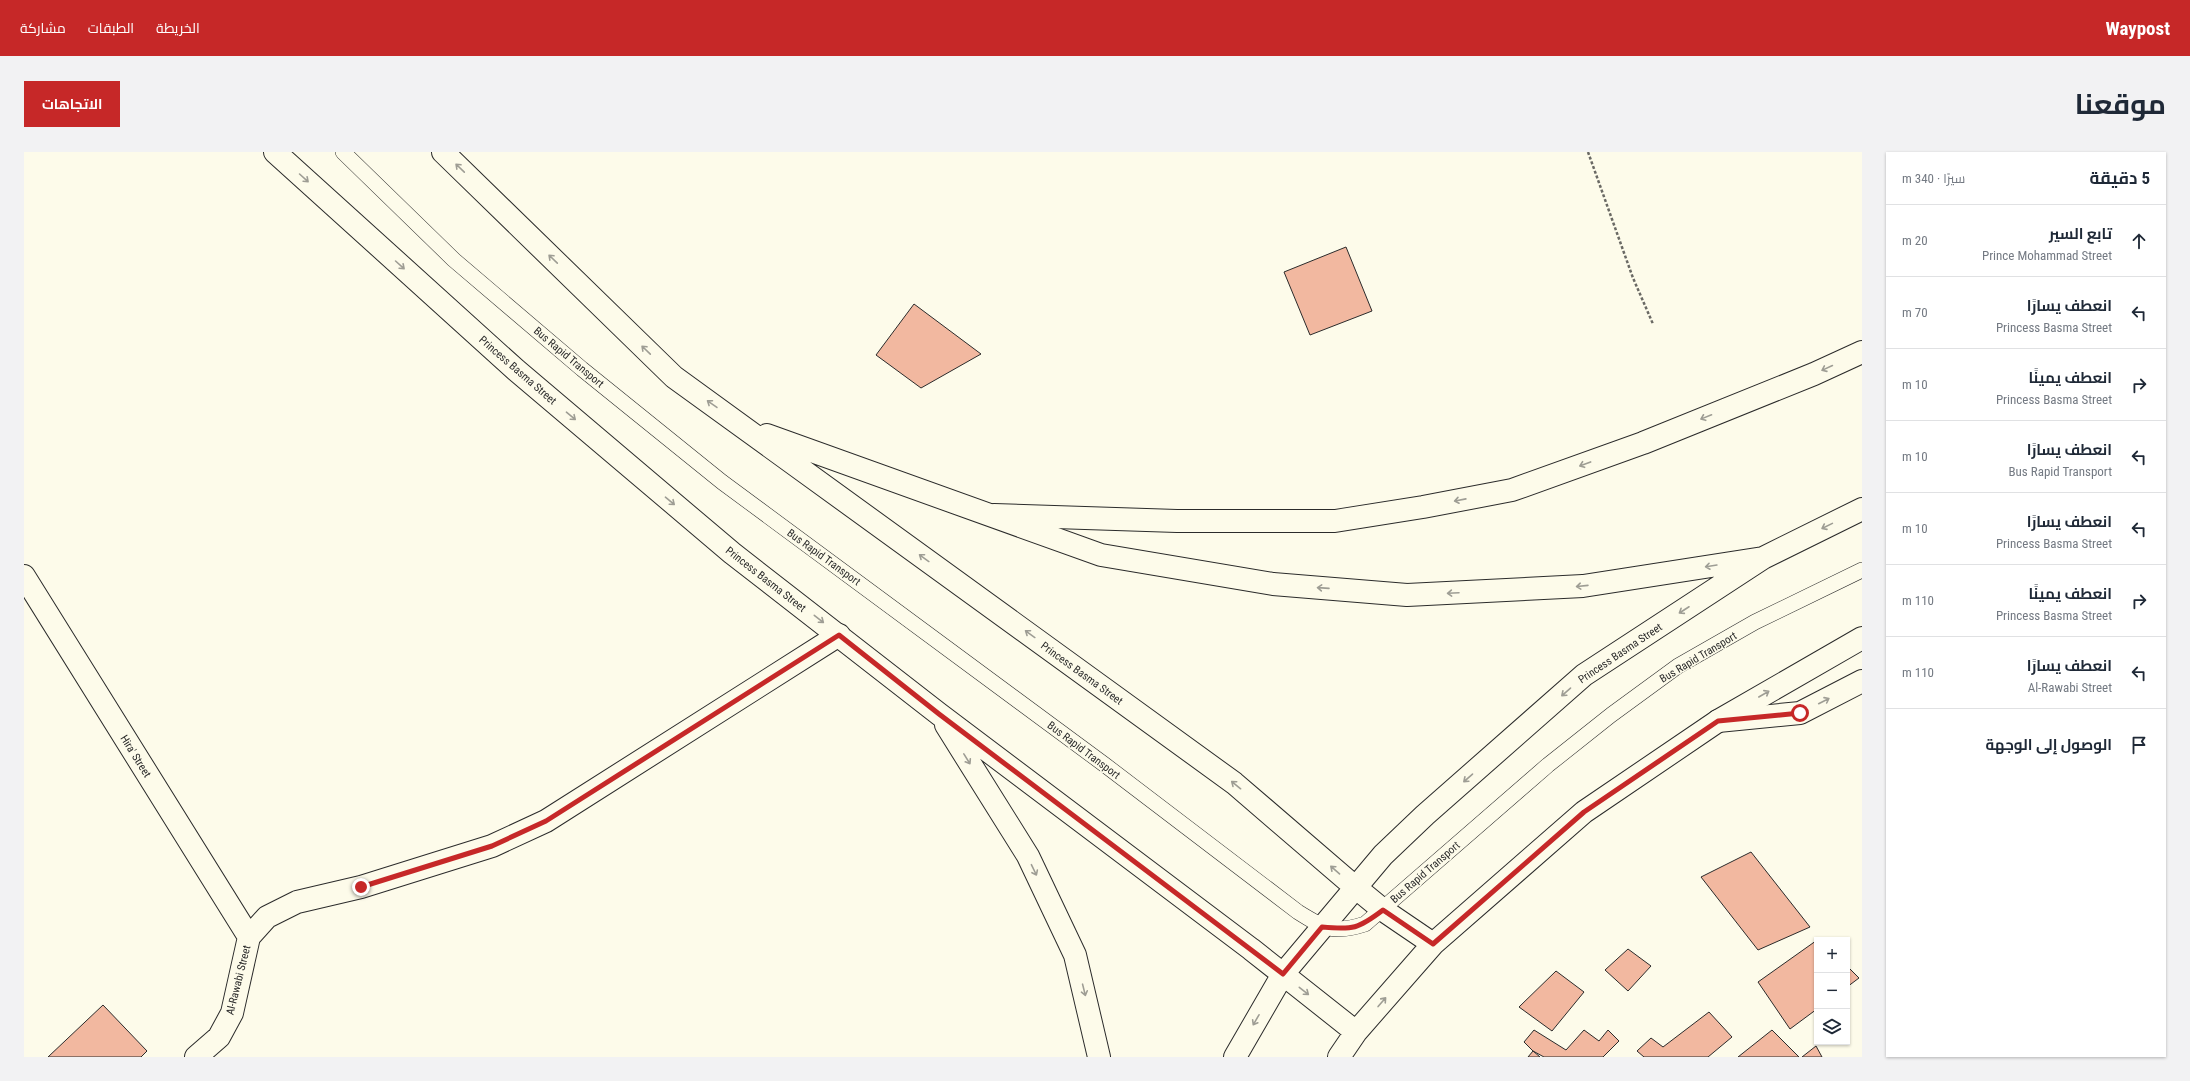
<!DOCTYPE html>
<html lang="ar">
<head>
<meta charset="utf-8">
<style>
  :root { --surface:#fff; --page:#f2f2f3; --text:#1f2937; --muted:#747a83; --line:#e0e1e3; --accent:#c62828 }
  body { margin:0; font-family:"Roboto Condensed",Cairo,sans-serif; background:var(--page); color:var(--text); direction:rtl }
  .controls { position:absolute; right:12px; bottom:12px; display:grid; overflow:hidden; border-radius:0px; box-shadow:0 1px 3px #0004 }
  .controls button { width:36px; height:36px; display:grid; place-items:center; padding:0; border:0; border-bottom:1px solid var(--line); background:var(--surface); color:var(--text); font:20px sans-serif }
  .stop { position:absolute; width:12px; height:12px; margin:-9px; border:3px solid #c62828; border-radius:50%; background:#fff }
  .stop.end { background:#c62828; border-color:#fff; box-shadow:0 1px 4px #0008 }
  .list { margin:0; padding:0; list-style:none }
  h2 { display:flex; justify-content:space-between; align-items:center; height:52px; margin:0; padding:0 16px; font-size:17px }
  h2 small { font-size:13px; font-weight:400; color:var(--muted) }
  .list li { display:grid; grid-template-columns:26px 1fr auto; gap:12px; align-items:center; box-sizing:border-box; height:72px; padding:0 16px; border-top:1px solid var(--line) }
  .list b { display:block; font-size:15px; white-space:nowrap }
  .list p { margin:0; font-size:13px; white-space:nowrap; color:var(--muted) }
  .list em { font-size:13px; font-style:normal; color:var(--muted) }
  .icon { flex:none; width:22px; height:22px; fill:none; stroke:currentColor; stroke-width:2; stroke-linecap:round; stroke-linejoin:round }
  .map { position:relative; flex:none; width:1838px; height:905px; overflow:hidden; direction:ltr; border-radius:0px }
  header { display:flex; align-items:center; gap:24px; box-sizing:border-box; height:56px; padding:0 20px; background:var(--accent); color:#fff }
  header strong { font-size:19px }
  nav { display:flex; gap:22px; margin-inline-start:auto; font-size:14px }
  .intro { display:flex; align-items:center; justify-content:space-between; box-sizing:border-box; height:96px; padding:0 24px }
  h1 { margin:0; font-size:28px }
  .button { padding:10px 18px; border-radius:0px; background:var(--accent); color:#fff; font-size:14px; font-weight:700 }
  main { display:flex; gap:24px; padding:0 24px }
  aside { flex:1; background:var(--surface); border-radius:0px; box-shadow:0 1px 3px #0004 }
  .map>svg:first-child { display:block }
</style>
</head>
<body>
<header>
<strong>Waypost</strong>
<nav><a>الخريطة</a><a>الطبقات</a><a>مشاركة</a></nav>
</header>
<div class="intro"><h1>موقعنا</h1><a class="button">الاتجاهات</a></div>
<main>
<aside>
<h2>5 دقيقة<small>سيرًا · 340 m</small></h2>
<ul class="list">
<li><svg class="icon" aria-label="ahead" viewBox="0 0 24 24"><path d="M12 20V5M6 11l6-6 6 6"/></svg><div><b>تابع السير</b><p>Prince Mohammad Street</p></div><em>20 m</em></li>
<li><svg class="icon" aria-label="left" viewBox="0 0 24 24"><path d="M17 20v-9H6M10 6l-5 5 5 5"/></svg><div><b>انعطف يسارًا</b><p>Princess Basma Street</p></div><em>70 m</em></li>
<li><svg class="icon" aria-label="right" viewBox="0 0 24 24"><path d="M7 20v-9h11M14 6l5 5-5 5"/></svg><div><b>انعطف يمينًا</b><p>Princess Basma Street</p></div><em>10 m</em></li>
<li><svg class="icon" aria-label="left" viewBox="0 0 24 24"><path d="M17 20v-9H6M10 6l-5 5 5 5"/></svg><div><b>انعطف يسارًا</b><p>Bus Rapid Transport</p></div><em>10 m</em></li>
<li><svg class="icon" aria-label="left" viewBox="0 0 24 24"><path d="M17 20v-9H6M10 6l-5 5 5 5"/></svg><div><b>انعطف يسارًا</b><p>Princess Basma Street</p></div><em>10 m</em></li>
<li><svg class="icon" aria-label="right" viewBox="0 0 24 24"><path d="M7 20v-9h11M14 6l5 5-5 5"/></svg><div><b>انعطف يمينًا</b><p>Princess Basma Street</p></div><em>110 m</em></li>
<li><svg class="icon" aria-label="left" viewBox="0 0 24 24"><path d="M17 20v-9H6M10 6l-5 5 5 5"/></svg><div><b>انعطف يسارًا</b><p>Al-Rawabi Street</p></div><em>110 m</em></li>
<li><svg class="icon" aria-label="arrive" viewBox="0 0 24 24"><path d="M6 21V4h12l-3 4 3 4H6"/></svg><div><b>الوصول إلى الوجهة</b></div></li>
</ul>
</aside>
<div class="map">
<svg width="1838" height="905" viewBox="0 0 1838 905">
  <rect width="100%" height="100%" fill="#fdfbea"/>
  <path fill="#f2b8a0" stroke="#2b2b2b" d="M1322,95L1348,159L1286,183L1260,120Z
    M890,152L957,202L897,236L852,203Z
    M1727,700L1786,775L1734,798L1677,725Z
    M1796,786L1798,788H1793V857L1766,877L1734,830Z
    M1604,797L1627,814L1604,839L1581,818Z
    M1823,814L1835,826L1823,835Z
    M1532,819L1560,840L1528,879L1495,855Z
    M79,853L123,899L117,905H24Z
    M1685,860L1708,885L1684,905H1620L1613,899L1627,886L1639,895Z
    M1510,878L1542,898L1560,878L1575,889L1584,878L1595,889L1579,905H1520L1509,899L1500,890Z
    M1748,878L1775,905H1714Z
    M1792,894L1798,905H1778Z
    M1509,899L1516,905H1504Z"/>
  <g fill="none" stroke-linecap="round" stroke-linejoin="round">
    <defs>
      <path id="lane" d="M319,0L430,108L558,217L698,330L1081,613L1274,760C1301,777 1310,782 1341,772L1524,613L1587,563L1654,514L1731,470L1838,418"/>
      <path id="street" d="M970,363L1153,369H1311L1399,355L1488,338L1619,291L1790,222L1838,200
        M0,424L225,785
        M1694,569L1776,561L1838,529
        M172,905L195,885L208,861L225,785L243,765L273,750L337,735L468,694L522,669L815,483"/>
      <path id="primary" d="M251,0L492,218L708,401L915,562L1227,797L1332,880
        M419,0L650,225L1210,631L1331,735L1359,758L1409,792
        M743,283L1077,403L1249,432L1383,443L1559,434L1739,406
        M922,573L1004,704L1051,803L1075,905
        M1211,905L1259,822L1359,703L1401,663L1560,523L1739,406L1838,357
        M1315,905L1332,880L1409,792L1560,660L1694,569L1838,486"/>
    </defs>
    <use href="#lane" stroke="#2b2b2b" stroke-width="16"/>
    <use href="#street" stroke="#2b2b2b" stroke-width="24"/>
    <use href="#primary" stroke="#2b2b2b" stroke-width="24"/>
    <path stroke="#6a6964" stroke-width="2.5" stroke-dasharray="3 2" stroke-linecap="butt" d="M1564,0L1609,126L1629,172"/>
    <use href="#lane" stroke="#fdfbea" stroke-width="15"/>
    <use href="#street" stroke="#fdfbea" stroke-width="22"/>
    <use href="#primary" stroke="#fdfbea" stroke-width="22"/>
  </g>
  <defs><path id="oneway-shaft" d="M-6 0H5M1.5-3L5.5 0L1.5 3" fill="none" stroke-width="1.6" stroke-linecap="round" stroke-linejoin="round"/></defs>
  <g stroke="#9e9d94">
    <use href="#oneway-shaft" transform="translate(436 16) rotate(-136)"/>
    <use href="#oneway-shaft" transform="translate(280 26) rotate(42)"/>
    <use href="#oneway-shaft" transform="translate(529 107) rotate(-136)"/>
    <use href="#oneway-shaft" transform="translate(376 113) rotate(42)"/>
    <use href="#oneway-shaft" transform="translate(622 198) rotate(-136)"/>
    <use href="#oneway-shaft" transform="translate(1803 216) rotate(155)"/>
    <use href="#oneway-shaft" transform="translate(688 252) rotate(-145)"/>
    <use href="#oneway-shaft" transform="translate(547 264) rotate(40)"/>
    <use href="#oneway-shaft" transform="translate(1682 265) rotate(158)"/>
    <use href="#oneway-shaft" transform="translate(1561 312) rotate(160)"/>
    <use href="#oneway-shaft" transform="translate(1436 348) rotate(169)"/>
    <use href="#oneway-shaft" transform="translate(646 349) rotate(40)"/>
    <use href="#oneway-shaft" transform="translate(1803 374) rotate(154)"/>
    <use href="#oneway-shaft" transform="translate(900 406) rotate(-144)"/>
    <use href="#oneway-shaft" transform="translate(1687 414) rotate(171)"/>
    <use href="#oneway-shaft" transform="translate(1558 434) rotate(174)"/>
    <use href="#oneway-shaft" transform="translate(1299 436) rotate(-176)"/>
    <use href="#oneway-shaft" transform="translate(1429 441) rotate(177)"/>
    <use href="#oneway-shaft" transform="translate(1660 458) rotate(147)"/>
    <use href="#oneway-shaft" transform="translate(795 467) rotate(38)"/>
    <use href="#oneway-shaft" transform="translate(1006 482) rotate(-144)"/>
    <use href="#oneway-shaft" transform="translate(1542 540) rotate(139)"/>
    <use href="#oneway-shaft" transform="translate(1740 542) rotate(-30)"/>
    <use href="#oneway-shaft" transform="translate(1800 549) rotate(-27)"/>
    <use href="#oneway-shaft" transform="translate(943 607) rotate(58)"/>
    <use href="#oneway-shaft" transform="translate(1444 626) rotate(139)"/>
    <use href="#oneway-shaft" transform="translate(1212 633) rotate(-141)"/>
    <use href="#oneway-shaft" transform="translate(1010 718) rotate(64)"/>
    <use href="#oneway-shaft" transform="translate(1311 718) rotate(-139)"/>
    <use href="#oneway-shaft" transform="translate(1060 838) rotate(76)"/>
    <use href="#oneway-shaft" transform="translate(1280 839) rotate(38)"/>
    <use href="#oneway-shaft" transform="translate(1358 850) rotate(-49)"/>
    <use href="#oneway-shaft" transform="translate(1232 868) rotate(120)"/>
  </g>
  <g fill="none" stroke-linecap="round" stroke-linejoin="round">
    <path stroke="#c62828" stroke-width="5" d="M337,735L468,694L522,669L815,483L915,562L1259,822L1298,775C1329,778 1334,777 1359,758L1409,792L1560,660L1694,569L1776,561"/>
  </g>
  <g text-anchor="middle" stroke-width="3" stroke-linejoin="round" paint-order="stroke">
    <g font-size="11" fill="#2b2b2b" stroke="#fdfbea">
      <text transform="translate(545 205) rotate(40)" y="4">Bus Rapid Transport</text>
      <text transform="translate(494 218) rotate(41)" y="4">Princess Basma Street</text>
      <text transform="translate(800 405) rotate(36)" y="4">Bus Rapid Transport</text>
      <text transform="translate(742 427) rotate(38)" y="4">Princess Basma Street</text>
      <text transform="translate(1596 501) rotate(-34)" y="4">Princess Basma Street</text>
      <text transform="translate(1674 505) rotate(-31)" y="4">Bus Rapid Transport</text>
      <text transform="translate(1058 521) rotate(36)" y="4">Princess Basma Street</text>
      <text transform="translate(1060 598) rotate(37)" y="4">Bus Rapid Transport</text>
      <text transform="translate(112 604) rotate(58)" y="4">Hira' Street</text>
      <text transform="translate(1401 720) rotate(-41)" y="4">Bus Rapid Transport</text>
      <text transform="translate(214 828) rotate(-76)" y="4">Al-Rawabi Street</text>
    </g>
  </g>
</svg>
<div class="controls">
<button>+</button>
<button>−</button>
<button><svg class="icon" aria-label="layers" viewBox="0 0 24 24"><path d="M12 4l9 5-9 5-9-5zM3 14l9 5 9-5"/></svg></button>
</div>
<div class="stop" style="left:1776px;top:561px"></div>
<div class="stop end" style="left:337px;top:735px"></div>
</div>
</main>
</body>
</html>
